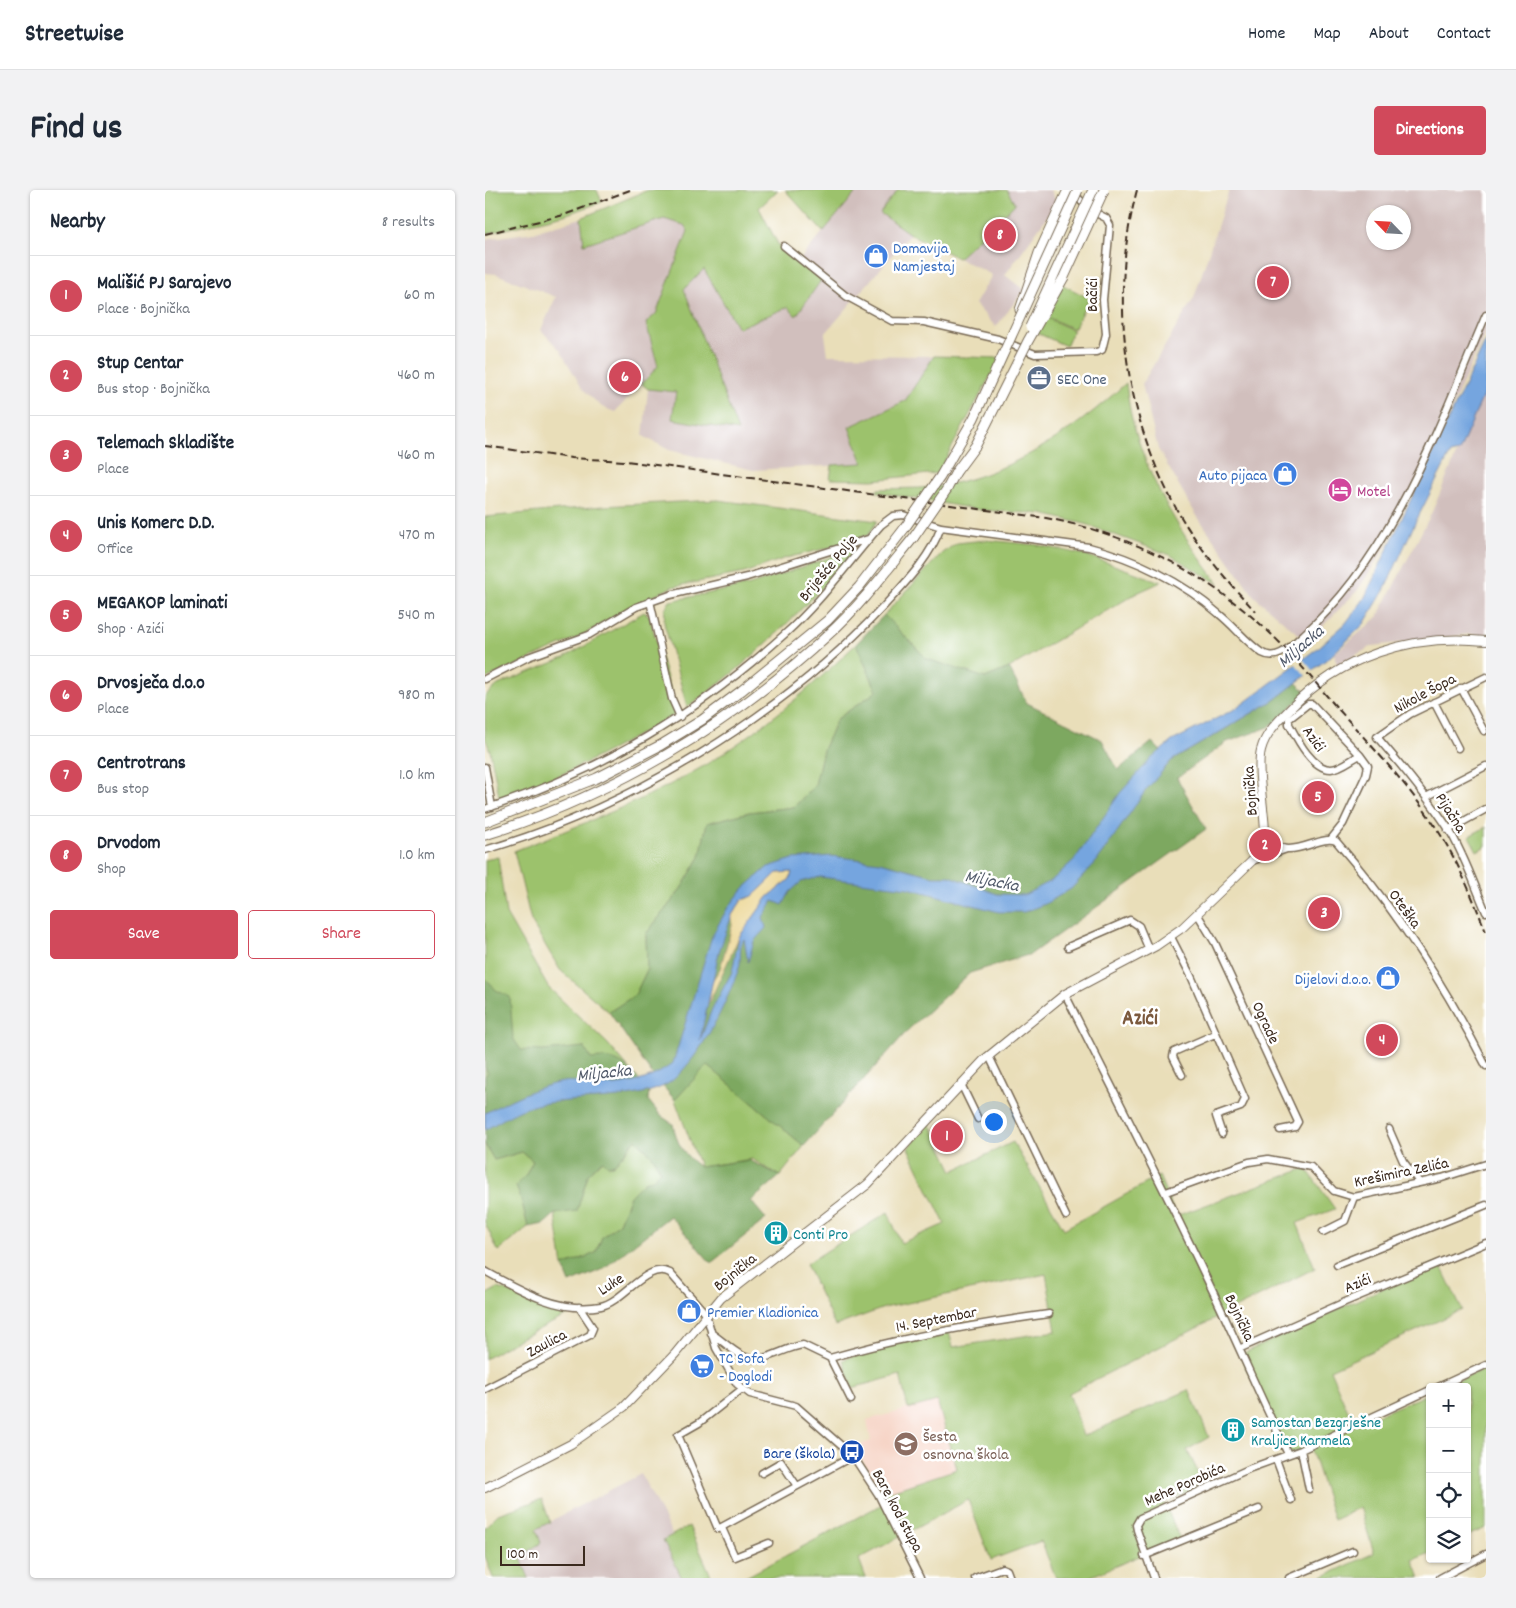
<!DOCTYPE html>
<html lang="en">
<head>
<meta charset="utf-8">
<style>
  :root { --surface:#fff; --page:#f2f2f3; --text:#1f2937; --muted:#747a83; --line:#e0e1e3; --accent:#d1495b }
  body { margin:0; font-family:Dekko,sans-serif; background:var(--page); color:var(--text) }
  .controls { position:absolute; right:15px; bottom:15px; display:grid; overflow:hidden; border-radius:5px; box-shadow:0 1px 4px #0004 }
  .controls button { width:45px; height:45px; display:grid; place-items:center; padding:0; border:0; border-bottom:1px solid var(--line); background:var(--surface); color:var(--text); font:25px sans-serif }
  .compass { position:absolute; left:881px; top:15px; width:45px; height:45px; border-radius:50%; background:var(--surface); box-shadow:0 1px 4px #0004; rotate:295deg }
  .scale { position:absolute; left:15px; bottom:12px; width:85px; box-sizing:border-box; padding-left:5px; border:2px solid #3b2a1e; border-top:0; font-size:14px; line-height:18px; white-space:nowrap; color:#3b2a1e; -webkit-text-stroke:4px #fff; paint-order:stroke }
  .you { position:absolute; left:508px; top:931px; width:18px; height:18px; margin:-12px; border:4px solid #fff; border-radius:50%; background:#1a73e8; box-shadow:0 0 0 8px #1a73e833 }
  .badge { display:grid; place-items:center; width:32px; height:32px; border-radius:50%; background:var(--accent); color:#fff; font-size:16px; font-weight:700 }
  .pin { position:absolute; translate:-50% -50%; border:2px solid #fff; box-shadow:0 1px 5px #0006 }
  .list { margin:0; padding:0; list-style:none }
  h2 { display:flex; justify-content:space-between; align-items:center; height:65px; margin:0; padding:0 20px; font-size:21px }
  h2 small { font-size:16px; font-weight:400; color:var(--muted) }
  .list li { display:grid; grid-template-columns:32px 1fr auto; gap:15px; align-items:center; box-sizing:border-box; height:80px; padding:0 20px; border-top:1px solid var(--line) }
  .list b { display:block; font-size:19px; white-space:nowrap }
  .list p { margin:0; font-size:16px; white-space:nowrap; color:var(--muted) }
  .list em { font-size:16px; font-style:normal; color:var(--muted) }
  .actions { display:flex; gap:10px; padding:15px 20px }
  .actions a { flex:1; padding:11px 0; border:1px solid var(--accent); border-radius:5px; text-align:center; font-size:18px; color:var(--accent) }
  .actions .main { background:var(--accent); color:#fff }
  .icon { flex:none; width:28px; height:28px; fill:none; stroke:currentColor; stroke-width:2; stroke-linecap:round; stroke-linejoin:round }
  .map { position:relative; flex:none; width:1001px; height:1388px; overflow:hidden; border-radius:5px }
  header { display:flex; align-items:center; gap:30px; box-sizing:border-box; height:70px; padding:0 25px; background:var(--surface); border-bottom:1px solid var(--line) }
  header strong { font-size:24px }
  nav { display:flex; gap:28px; margin-inline-start:auto; font-size:18px }
  .intro { display:flex; align-items:center; justify-content:space-between; box-sizing:border-box; height:120px; padding:0 30px }
  h1 { margin:0; font-size:35px }
  .button { padding:12px 22px; border-radius:5px; background:var(--accent); color:#fff; font-size:18px; font-weight:700 }
  main { display:flex; gap:30px; padding:0 30px }
  aside { flex:1; background:var(--surface); border-radius:5px; box-shadow:0 1px 4px #0004 }
  .map>svg:first-child { display:block }
</style>
</head>
<body>
<header>
<strong>Streetwise</strong>
<nav><a>Home</a><a>Map</a><a>About</a><a>Contact</a></nav>
</header>
<div class="intro"><h1>Find us</h1><a class="button">Directions</a></div>
<main>
<aside>
<h2>Nearby<small>8 results</small></h2>
<ul class="list">
<li><span class="badge">1</span><div><b>Mališić PJ Sarajevo</b><p>Place · Bojnička</p></div><em>60 m</em></li>
<li><span class="badge">2</span><div><b>Stup Centar</b><p>Bus stop · Bojnička</p></div><em>460 m</em></li>
<li><span class="badge">3</span><div><b>Telemach Skladište</b><p>Place</p></div><em>460 m</em></li>
<li><span class="badge">4</span><div><b>Unis Komerc D.D.</b><p>Office</p></div><em>470 m</em></li>
<li><span class="badge">5</span><div><b>MEGAKOP laminati</b><p>Shop · Azići</p></div><em>540 m</em></li>
<li><span class="badge">6</span><div><b>Drvosječa d.o.o</b><p>Place</p></div><em>980 m</em></li>
<li><span class="badge">7</span><div><b>Centrotrans</b><p>Bus stop</p></div><em>1.0 km</em></li>
<li><span class="badge">8</span><div><b>Drvodom</b><p>Shop</p></div><em>1.0 km</em></li>
</ul>
<div class="actions"><a class="main">Save</a><a>Share</a></div>
</aside>
<div class="map">
<svg width="1001" height="1388" viewBox="0 0 1001 1388">
  <rect width="100%" height="100%" fill="#fff"/>
  <filter id="ink" filterUnits="userSpaceOnUse"><feTurbulence type="fractalNoise" baseFrequency=".02" numOctaves="2"/><feDisplacementMap in="SourceGraphic" scale="10" xChannelSelector="R" yChannelSelector="G"/><feConvolveMatrix kernelMatrix="1 2 1 2 8 2 1 2 1" color-interpolation-filters="sRGB"/></filter>
  <filter id="wash" filterUnits="userSpaceOnUse"><feTurbulence type="fractalNoise" baseFrequency=".0096" numOctaves="4" result="noise"/><feDisplacementMap in="SourceGraphic" scale="20" xChannelSelector="R" yChannelSelector="G"/><feGaussianBlur stdDeviation="1.12" result="paint"/><feColorMatrix in="noise" values="0 0 0 0 0 0 0 0 0 0 0 0 0 0 0 0 0 1.4 0 .05"/><feComposite in="paint" operator="in"/></filter>
  <g filter="url(#wash)">
    <rect width="100%" height="100%" fill="#e9deb9"/>
    <path fill="#f6d2c3" d="M452,1211L472,1279L400,1303L368,1257L386,1251L382,1230Z"/>
    <path fill="#d1bfbd" fill-rule="evenodd" d="M373,0H413L395,23L425,44L340,144L343,165L449,166L420,211L364,237L378,274L268,280L184,260L158,246L163,199L191,202L187,228L222,164L199,99L219,79L253,138L337,90L313,72Z
      M522,0H565L572,13L520,85L539,100L511,137L490,114L507,85L473,68L530,14Z
      M744,0H1001V141L947,262L895,366L872,401L822,452L769,406L710,323L673,259L657,194L709,108ZM888,22H918V52H888Z
      M96,28L99,54L179,29L199,35L203,40L171,124L161,133L173,177L130,222L117,217L107,208L97,198L75,160L56,140L71,107L11,84L0,83V49L49,42Z
      M1001,195V448L986,444L888,456L852,475L849,464L892,428L946,324Z
      M156,1284L187,1344L178,1350L197,1388H44L35,1366L56,1353L50,1339Z"/>
    <path fill="#9cc26c" stroke="#6c7645" d="M0,0H112L117,12L79,25L0,44Z
      M163,0H293L274,18L294,56L337,89L311,126L303,117L253,138L219,79L199,99L253,241L187,229L191,202L163,199L157,194L173,176L161,133L171,124L203,41L199,35L179,29L99,54L96,28Z
      M300,0H373L338,42Z
      M413,0H522L530,14L473,68L425,44L395,23Z
      M576,94L604,108L589,139L560,126Z
      M560,127L588,140L581,156L552,143Z
      M449,166L515,168L453,283L388,290L345,289L347,275L378,273L364,237L420,211Z
      M641,193C643,208 645,224 650,239C666,296 698,347 734,394L685,365L600,334L557,324L496,320L392,302L393,299C411,298 429,299 447,297C521,288 588,242 641,193Z
      M233,310L392,331L383,345L351,356L301,368L259,383L187,397L144,418L96,446L0,489V327L118,316Z
      M500,350L553,355L601,365L676,392L652,403L524,478L500,488L442,469L399,425L457,363L472,353Z
      M375,357C321,415 268,473 202,517L179,433L180,419L185,411L265,395Z
      M159,422L164,425L192,523C134,557 78,586 15,611L5,561L0,547V506L13,495L79,468Z
      M371,454L392,501L352,529L338,560L330,595L309,617L264,622L222,633L215,667L194,702L161,744L162,780L150,805L124,822L75,780L46,731L29,661C92,636 158,612 217,577C274,542 323,501 371,454Z
      M1001,637V656L992,661L984,646Z
      M13,667L21,724L63,797L122,853L146,881L0,912V670Z
      M221,874L319,956L295,986L267,969L215,977L190,910Z
      M445,933L468,981L528,952L579,1039L674,986L691,1026L821,978L850,1019L812,1033L830,1078L584,1203L598,1246L704,1200L724,1247L702,1260L720,1296L679,1312L695,1349L602,1388H571L556,1351L506,1370L483,1310L374,1369L381,1388H259L403,1311L400,1303L472,1279L452,1211L423,1219L415,1185L367,1198L358,1170L398,1155L464,1142L468,1157L571,1141L561,1084L399,1118L350,1136L321,1074L403,1022L416,1053L460,1034L423,958Z
      M151,949L168,967L176,982L168,989L159,992L145,1006L134,1033L117,1047L111,1063L78,1076L70,1024L92,1020L103,985L118,970L130,974Z
      M0,954L9,970L37,962L48,971L41,985L31,996L37,1012L43,1037L13,1061L0,1033Z
      M954,1072L977,1120L845,1180L869,1235L945,1203V1363L928,1370L935,1388H835L889,1363L875,1317L849,1330L825,1256L802,1265L755,1165Z
      M13,1098L87,1123L32,1150L0,1169V1105Z
      M1001,1178V1338L982,1346V1197H958Z
      M57,1309L65,1332L51,1339L56,1353L35,1366L44,1388H8L0,1366V1337L13,1324Z
      M204,1336L227,1388H197L178,1350Z"/>
    <path fill="#7da860" stroke="#5c693f" d="M399,425L442,469L500,488L524,478L542,513L617,550L633,580L667,552L686,571L789,510L811,493L822,502L784,537L742,552L692,588L721,639L546,764L485,783L424,839L319,956L222,875L190,910L166,883L124,822L150,805L162,780L161,744L194,702L215,667L222,633L265,622L309,617L330,595L338,560L352,529L392,501L371,454Z
      M0,788L11,800L25,807L28,848L36,860L58,861L99,857L106,869C137,864 145,881 164,901L163,910L176,926L188,934C191,953 199,965 215,977L264,970L295,986L266,1011L281,1029L226,1073L185,1026L118,1079L85,1093L78,1076L111,1063L117,1047L134,1033L145,1006L159,992L168,989L176,981L168,967L151,949L130,974L123,976L117,970L103,985L92,1021L70,1024L59,1034L43,1037L37,1012L31,996L41,985L48,971L37,962L9,970L0,954V886L3,883L0,877Z"/>
    <path fill="#eeda9e" stroke="#94825e" d="M307,682L305,689L283,707L254,747L222,817L227,791L235,779L247,736V725L257,710L268,706L292,683Z"/>
    <path fill="#74a5df" stroke="#58687e" fill-rule="evenodd" d="M1001,150V199L974,262L965,264L930,333L900,399L879,434L846,466L789,510L686,571L661,600L612,671L586,699L560,714L539,722H514L423,698L335,687L316,692L305,702L298,715L288,711L278,727L281,738L269,751L263,772L259,749C253,757 257,768 254,778C241,814 218,863 189,889C164,913 86,907 51,915C34,919 15,931 0,940V923C23,911 52,896 78,892C89,890 102,894 113,895C139,897 168,890 188,873L227,746L242,719L258,699L283,677L308,669L346,666L395,672L448,686H465L512,704L539,705L566,691L590,669L635,603L667,568L687,551L752,518L834,457L860,434L879,409ZM307,682L305,689L283,707L254,747L247,782L227,819L215,850L234,762L247,725L257,710L268,706L292,683Z"/>
    <path fill="#e9deb9" d="M816,467L829,482L822,487L809,472Z"/>
  </g>
  <g filter="url(#ink)">
    <g fill="none" stroke-linecap="round" stroke-linejoin="round">
      <defs>
        <path id="minor" d="M299,56L361,106L407,131L439,132L513,149L550,164L611,162L617,160L621,144L618,110L625,35L621,28L603,19L589,3
          M165,411L187,509L195,527
          M1001,487L925,524L892,547C917,576 942,606 963,638C979,664 989,694 1001,722
          M0,489L43,467L104,445L151,417L185,405L262,387L383,349
          M976,498L999,541
          M949,512L973,558
          M823,514H827L875,565C867,569 855,579 846,579C827,579 812,549 804,534V529Z
          M0,577L7,617
          M941,607L1001,576
          M0,619C117,581 210,525 301,443C337,411 365,370 396,335L408,326L418,325L456,337L604,357C651,369 698,392 734,424C749,436 761,452 777,463C794,472 806,455 818,445C909,364 954,235 1001,125
          M780,640C798,680 832,643 851,651C911,720 960,795 1001,876
          M963,640L1001,619
          M846,649L858,634L881,585L883,576L875,565
          M0,660C145,618 296,526 399,416C421,392 445,368 456,337
          M767,671L802,659
          M713,725L730,753L813,932L810,937L795,940
          M686,747L706,786L760,909L756,917L731,926L737,944
          M583,757L645,730L654,736L664,760
          M580,804C626,896 673,986 717,1079C747,1140 773,1203 803,1264
          M504,866L581,1026
          M697,885L688,867L689,862L730,844
          M476,894L493,929
          M904,939L918,971L934,992
          M681,1002L764,972L783,969L826,977L849,1001L869,1007L957,988L1001,974
          M838,1042L860,1031L869,1007
          M852,1075L1001,1015
          M0,1081C34,1100 75,1124 116,1116C138,1112 162,1071 185,1083L221,1124L231,1158L252,1194L265,1204L311,1216L368,1266L393,1304L435,1388
          M226,1143C237,1150 246,1160 258,1166C277,1176 299,1157 318,1155L345,1168C417,1147 490,1134 564,1124
          M756,1158L860,1112L1001,1053
          M345,1168L366,1210
          M953,1197L1001,1175
          M0,1199L105,1145L108,1138L94,1117
          M257,1199L214,1233L193,1245L233,1339L368,1266
          M816,1260L824,1299
          M791,1269L806,1310
          M277,1283L296,1272L312,1296
          M237,1338L250,1367L284,1353
          M659,1366L774,1319
          M490,1388L517,1378L522,1380L525,1388
          M669,1388L652,1340L651,1335L655,1328L766,1278L816,1260L945,1200
          M804,1388L868,1361
          M955,1388L1001,1364"/>
        <path id="major" d="M0,1298L86,1254L139,1217L190,1164L236,1108L383,994L500,869L580,804L671,756L697,738L767,671L776,657L780,644C780,621 771,580 776,560C780,544 792,532 804,520C855,466 927,443 1001,451"/>
        <path id="highway" d="M535,120L554,63L583,0
          M462,299L471,282
          M0,632L112,588L176,555L217,530L256,501L343,430L374,397L419,339
          M0,645C128,605 246,535 344,444C376,415 402,380 429,347"/>
      </defs>
      <use href="#minor" stroke="#786954" stroke-width="9"/>
      <use href="#major" stroke="#786954" stroke-width="10"/>
      <use href="#highway" stroke="#786954" stroke-width="11"/>
      <use href="#minor" stroke="#fff" stroke-width="6"/>
      <use href="#major" stroke="#fff" stroke-width="8"/>
      <use href="#highway" stroke="#fff" stroke-width="9"/>
      <path stroke="#3b2a1e" stroke-width="2" stroke-dasharray="8 4" stroke-linecap="butt" d="M652,0C623,110 639,229 696,327C717,362 744,393 771,422
        M0,44L79,25L145,0
        M0,256L86,268L141,271L561,328C646,344 723,384 786,444C810,467 832,495 854,520C892,562 931,603 960,652C977,681 989,711 1001,742"/>
      <defs>
        <path id="highway-bridge" d="M545,137L608,0
          M471,282L491,255L543,151L579,87L619,0
          M419,339L455,287L489,228L593,0
          M429,347L462,299"/>
      </defs>
      <use href="#highway-bridge" stroke="#786954" stroke-width="11" stroke-linecap="butt"/>
      <use href="#highway-bridge" stroke="#fff" stroke-width="9"/>
    </g>
  </g>
  <defs>
    <symbol id="shop-disc" viewBox="-11 -11 22 22"><circle r="9.5" fill="#3f7fe0" stroke="#fff"/><path d="M-5-2.5h2.3a2.7 3.5 0 0 1 5.4 0H5L5.5 6h-11ZM-1.5-2.5h3a1.5 2.3 0 0 0-3 0Z" fill="#fff"/></symbol>
    <symbol id="office-disc" viewBox="-11 -11 22 22"><circle r="9.5" fill="#5c6f8a" stroke="#fff"/><path d="M-6-3h4V-5.5h4V-3h4V5H-6ZM-1-4.5V-3h2v-1.5ZM-6 0V1H6V0Z" fill="#fff"/></symbol>
    <symbol id="hotel-disc" viewBox="-11 -11 22 22"><circle r="9.5" fill="#d1479c" stroke="#fff"/><path d="M-6-4.5h1.5V1H6V5H4.5V3h-9V5H-6ZM-4 0a1.8 1.8 0 1 1 3.6 0ZM.5 0V-2.5h3Q6-2.5 6 0Z" fill="#fff"/></symbol>
    <symbol id="building-disc" viewBox="-11 -11 22 22"><circle r="9.5" fill="#0f9aa8" stroke="#fff"/><path d="M-4-6H4V6H1V3H-1V6H-4ZM-2.5-4.3h1.7v1.8h-1.7ZM.8-4.3h1.7v1.8H.8ZM-2.5-1h1.7V.8h-1.7ZM.8-1h1.7V.8H.8Z" fill="#fff"/></symbol>
    <symbol id="supermarket-disc" viewBox="-11 -11 22 22"><circle r="9.5" fill="#3f7fe0" stroke="#fff"/><path d="M-6-5.5h2.5l.6 2H6L4.5 2H-2.5L-4.4-4H-6ZM-1.5 3.2a1.3 1.3 0 1 0 .1 0ZM3 3.2a1.3 1.3 0 1 0 .1 0Z" fill="#fff"/></symbol>
    <symbol id="school-disc" viewBox="-11 -11 22 22"><circle r="9.5" fill="#8d6e63" stroke="#fff"/><path d="M0-5L7-2L0 1L-7-2ZM-4 1L0 2.5L4 1V4Q0 6-4 4Z" fill="#fff"/></symbol>
    <symbol id="bus-disc" viewBox="-11 -11 22 22"><circle r="9.5" fill="#1a4fb4" stroke="#fff"/><path d="M-5-6H5V4H4V6H2V4H-2V6H-4V4H-5ZM-3.5-4V0h7V-4ZM-3.5 1.2v1.5H-2V1.2ZM2 1.2v1.5H3.5V1.2Z" fill="#fff"/></symbol>
  </defs>
  <g fill-rule="evenodd">
    <use href="#shop-disc" x="377" y="52" width="28" height="28"/>
    <use href="#office-disc" x="540" y="174" width="28" height="28"/>
    <use href="#shop-disc" x="786" y="270" width="28" height="28"/>
    <use href="#hotel-disc" x="841" y="286" width="28" height="28"/>
    <use href="#shop-disc" x="889" y="774" width="28" height="28"/>
    <use href="#building-disc" x="277" y="1029" width="28" height="28"/>
    <use href="#shop-disc" x="190" y="1107" width="28" height="28"/>
    <use href="#supermarket-disc" x="203" y="1162" width="28" height="28"/>
    <use href="#building-disc" x="734" y="1226" width="28" height="28"/>
    <use href="#school-disc" x="407" y="1240" width="28" height="28"/>
    <use href="#bus-disc" x="353" y="1248" width="28" height="28"/>
  </g>
  <g text-anchor="middle" stroke-width="5" stroke-linejoin="round" paint-order="stroke">
    <g font-size="16" fill="#366cbe" stroke="#fff" text-anchor="start">
      <text x="408" y="63">Domavija<tspan x="408" dy="18">Namjestaj</tspan></text>
      <text x="782" y="290" text-anchor="end">Auto pijaca</text>
      <text x="886" y="794" text-anchor="end">Dijelovi d.o.o.</text>
      <text x="222" y="1127">Premier Kladionica</text>
      <text x="234" y="1173">TC Sofa<tspan x="234" dy="18">- Doglodi</tspan></text>
    </g>
    <g font-size="16" fill="#3b2a1e" stroke="#fff">
      <text transform="translate(606 105) rotate(-90)" y="6">Bačići</text>
      <text transform="translate(342 377) rotate(-50)" y="6">Briješće Polje</text>
      <text transform="translate(939 502) rotate(-28)" y="6">Nikole Šopa</text>
      <text transform="translate(830 548) rotate(54)" y="6">Azići</text>
      <text transform="translate(764 601) rotate(-94)" y="6">Bojnička</text>
      <text transform="translate(967 622) rotate(58)" y="6">Pijačna</text>
      <text transform="translate(921 718) rotate(54)" y="6">Oteška</text>
      <text transform="translate(782 832) rotate(65)" y="6">Ograde</text>
      <text transform="translate(916 981) rotate(-12)" y="6">Krešimira Zelića</text>
      <text transform="translate(249 1081) rotate(-39)" y="6">Bojnička</text>
      <text transform="translate(872 1092) rotate(-23)" y="6">Azići</text>
      <text transform="translate(125 1093) rotate(-33)" y="6">Luke</text>
      <text transform="translate(756 1127) rotate(65)" y="6">Bojnička</text>
      <text transform="translate(451 1128) rotate(-11)" y="6">14. Septembar</text>
      <text transform="translate(61 1152) rotate(-28)" y="6">Zaulica</text>
      <text transform="translate(699 1293) rotate(-24)" y="6">Mehe Porobića</text>
      <text transform="translate(414 1320) rotate(62)" y="6">Bare kod stupa</text>
    </g>
    <g font-size="16" fill="#4e5e75" stroke="#fff" text-anchor="start">
      <text x="572" y="194">SEC One</text>
    </g>
    <g font-size="16" fill="#b23c85" stroke="#fff" text-anchor="start">
      <text x="872" y="306">Motel</text>
    </g>
    <g font-size="16" fill="#0d838f" stroke="#fff" text-anchor="start">
      <text x="308" y="1049">Conti Pro</text>
      <text x="766" y="1237">Samostan Bezgrješne<tspan x="766" dy="18">Kraljice Karmela</tspan></text>
    </g>
    <g font-size="16" fill="#785e54" stroke="#fff" text-anchor="start">
      <text x="438" y="1251">Šesta<tspan x="438" dy="18">osnovna škola</tspan></text>
    </g>
    <g font-size="16" fill="#164399" stroke="#fff" text-anchor="end">
      <text x="350" y="1268">Bare (škola)</text>
    </g>
    <g font-size="18" font-style="italic" fill="#525b6b" stroke="#fff">
      <text transform="translate(815 456) rotate(-41)" y="6">Miljacka</text>
      <text transform="translate(507 690) rotate(11)" y="6">Miljacka</text>
      <text transform="translate(119 882) rotate(-6)" y="6">Miljacka</text>
    </g>
    <g font-size="21" font-weight="bold" fill="#7b593d" stroke="#fff">
      <text x="655" y="834">Azići</text>
    </g>
  </g>
</svg>
<div class="controls">
<button>+</button>
<button>−</button>
<button><svg class="icon" aria-label="locate" viewBox="0 0 24 24"><circle cx="12" cy="12" r="6"/><path d="M12 2v4M12 18v4M2 12h4M18 12h4"/></svg></button>
<button><svg class="icon" aria-label="layers" viewBox="0 0 24 24"><path d="M12 4l9 5-9 5-9-5zM3 14l9 5 9-5"/></svg></button>
</div>
<svg class="compass" viewBox="-18 -18 36 36"><path d="M0-13l5 13h-10z" fill="#e53935"/><path d="M0 13l5-13h-10z" fill="#747a83"/></svg>
<div class="scale">100 m</div>
<div class="you"></div>
<div class="pin badge" style="left:462px;top:946px">1</div>
<div class="pin badge" style="left:780px;top:655px">2</div>
<div class="pin badge" style="left:839px;top:723px">3</div>
<div class="pin badge" style="left:897px;top:850px">4</div>
<div class="pin badge" style="left:833px;top:607px">5</div>
<div class="pin badge" style="left:140px;top:187px">6</div>
<div class="pin badge" style="left:788px;top:92px">7</div>
<div class="pin badge" style="left:515px;top:45px">8</div>
</div>
</main>
</body>
</html>
